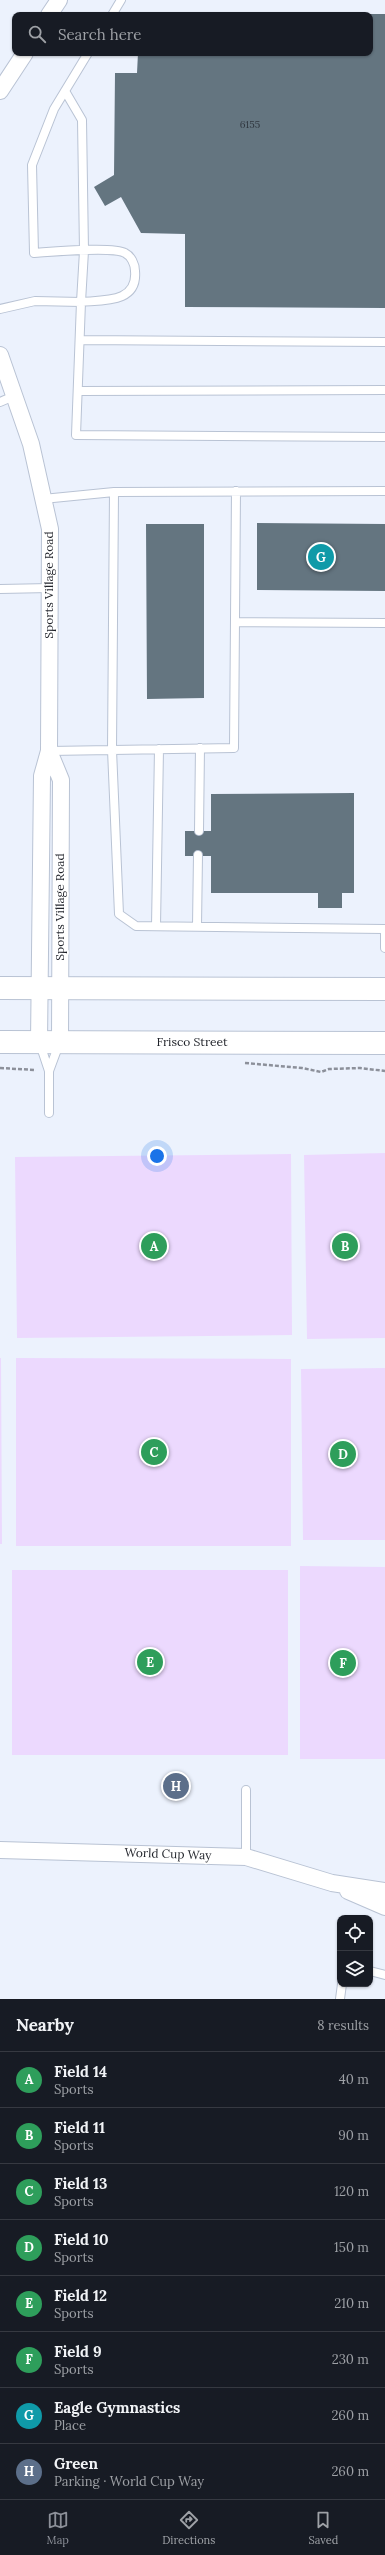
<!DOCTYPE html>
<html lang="en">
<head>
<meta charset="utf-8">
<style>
  :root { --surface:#171b24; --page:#20242c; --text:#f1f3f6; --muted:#9ea1a6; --line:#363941; --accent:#8c9099 }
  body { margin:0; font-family:Lora,serif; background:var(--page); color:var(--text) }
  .controls { position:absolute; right:12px; bottom:12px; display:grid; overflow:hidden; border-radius:8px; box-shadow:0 1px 3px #0004 }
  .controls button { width:36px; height:36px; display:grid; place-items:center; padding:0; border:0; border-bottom:1px solid var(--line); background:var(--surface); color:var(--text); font:20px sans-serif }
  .you { position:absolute; left:157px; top:1156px; width:14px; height:14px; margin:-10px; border:3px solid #fff; border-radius:50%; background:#1a73e8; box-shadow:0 0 0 6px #1a73e833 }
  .badge { display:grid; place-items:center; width:26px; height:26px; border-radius:50%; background:var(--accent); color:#fff; font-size:13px; font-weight:700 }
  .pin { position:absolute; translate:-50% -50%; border:2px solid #fff; box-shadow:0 1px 4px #0006 }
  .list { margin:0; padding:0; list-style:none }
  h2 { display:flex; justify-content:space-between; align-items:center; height:52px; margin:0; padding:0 16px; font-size:17px }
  h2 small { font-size:13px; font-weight:400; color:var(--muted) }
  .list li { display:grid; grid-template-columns:26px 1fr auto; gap:12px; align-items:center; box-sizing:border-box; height:56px; padding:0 16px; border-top:1px solid var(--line) }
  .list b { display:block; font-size:15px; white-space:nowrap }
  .list p { margin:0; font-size:13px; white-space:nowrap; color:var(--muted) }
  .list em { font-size:13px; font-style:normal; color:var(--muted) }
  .icon { flex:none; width:22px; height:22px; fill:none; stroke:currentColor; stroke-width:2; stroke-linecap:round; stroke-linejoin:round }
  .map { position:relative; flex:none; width:385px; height:1999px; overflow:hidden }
  .search { position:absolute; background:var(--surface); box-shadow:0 1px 3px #0004; left:12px; right:12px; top:12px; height:44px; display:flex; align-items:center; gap:10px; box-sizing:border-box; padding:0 14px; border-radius:8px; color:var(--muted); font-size:15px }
  .sheet { height:500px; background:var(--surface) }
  nav { display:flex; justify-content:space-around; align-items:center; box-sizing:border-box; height:56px; border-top:1px solid var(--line); background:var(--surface); font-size:11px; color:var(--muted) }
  nav a { display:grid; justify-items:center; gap:2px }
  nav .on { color:var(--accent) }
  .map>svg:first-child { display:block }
</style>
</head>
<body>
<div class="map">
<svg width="385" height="1999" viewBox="0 0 385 1999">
  <rect width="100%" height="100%" fill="#ecf2fd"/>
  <path fill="#ecd9fe" d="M385,1153V1338L307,1339L304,1155Z
    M291,1154L292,1335L17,1338L15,1157Z
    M0,1358H1L2,1544H0Z
    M16,1358L291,1359V1546H16Z
    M385,1368V1540H303L301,1369Z
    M300,1566L385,1567V1759H300Z
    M12,1570H288V1755H12Z"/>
  <path fill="#647580" d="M181,12L339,14V15H181Z
    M370,14H385V308L185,307V234L141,233L121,197L105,206L94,187L114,175L115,73H137L138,53H370Z
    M257,523L385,524V591L257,590Z
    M146,524H204V698L147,699Z
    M354,793V893H342V908H318V893H211V856H185V831H211V794Z"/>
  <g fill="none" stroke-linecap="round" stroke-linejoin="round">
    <defs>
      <path id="lane" d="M112,15L121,0
        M65,91L82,120L84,251L81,302C104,300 138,303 135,271C135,264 131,256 125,253C113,246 50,252 34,253L32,165L54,109L88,53
        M0,309L35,301L81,302L76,435L385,437
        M80,340L385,342
        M78,391L385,390
        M0,402L14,396
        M236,491L234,748L112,750L119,914L136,926L384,929
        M43,499L114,492L385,491
        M0,589L50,588
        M235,622L385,623
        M49,751L112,750L114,492
        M199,831L200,748
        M156,926L159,749
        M197,926L198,855
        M385,929V948
        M40,1044L49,1071V1113
        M49,1071L59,1044
        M246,1790V1857
        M370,1971L385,1975
        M340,1999L342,1984"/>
      <path id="street" d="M49,15L59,0
        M0,91L25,53
        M0,355L31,444L50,529L49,751L42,776L39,1042
        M49,751L61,780L60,1041
        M0,1850L246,1857L332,1883L385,1891
        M348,1891L385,1907"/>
      <path id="secondary" d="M0,988L385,989
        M0,1042L385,1043"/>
    </defs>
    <use href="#lane" stroke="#b9c3d4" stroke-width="10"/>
    <use href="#street" stroke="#b9c3d4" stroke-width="18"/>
    <use href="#secondary" stroke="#b9c3d4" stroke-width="24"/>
    <path stroke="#8c909a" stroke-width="2.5" stroke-dasharray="4 2" stroke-linecap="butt" d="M245,1063L302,1068L321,1072L329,1069L360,1068L385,1071
      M0,1068L36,1070"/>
    <use href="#lane" stroke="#fff" stroke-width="8"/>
    <use href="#street" stroke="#fff" stroke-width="16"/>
    <use href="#secondary" stroke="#fff" stroke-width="22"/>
  </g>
  <g text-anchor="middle" stroke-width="3.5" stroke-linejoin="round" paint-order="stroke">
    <g font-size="10" fill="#30373f">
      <text x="250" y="128">6155</text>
    </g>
    <g font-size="12" fill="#1f2229" stroke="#fff">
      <text transform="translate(49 585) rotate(-90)" y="4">Sports Village Road</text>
      <text transform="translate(60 907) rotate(-90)" y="4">Sports Village Road</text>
      <text x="192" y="1046">Frisco Street</text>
      <text transform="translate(168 1854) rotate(2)" y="4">World Cup Way</text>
    </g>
  </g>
</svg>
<div class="controls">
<button><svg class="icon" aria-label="locate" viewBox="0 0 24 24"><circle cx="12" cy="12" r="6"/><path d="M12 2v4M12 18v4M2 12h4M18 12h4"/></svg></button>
<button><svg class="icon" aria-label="layers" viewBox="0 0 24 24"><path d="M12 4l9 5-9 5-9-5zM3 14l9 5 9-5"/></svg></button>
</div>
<div class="you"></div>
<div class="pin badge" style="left:154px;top:1246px;background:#2e9e5b">A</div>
<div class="pin badge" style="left:345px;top:1246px;background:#2e9e5b">B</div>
<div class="pin badge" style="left:154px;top:1452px;background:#2e9e5b">C</div>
<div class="pin badge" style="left:343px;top:1454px;background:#2e9e5b">D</div>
<div class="pin badge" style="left:150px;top:1662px;background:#2e9e5b">E</div>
<div class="pin badge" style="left:343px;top:1663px;background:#2e9e5b">F</div>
<div class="pin badge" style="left:321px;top:557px;background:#0f9aa8">G</div>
<div class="pin badge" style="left:176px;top:1786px;background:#5c6f8a">H</div>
<div class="search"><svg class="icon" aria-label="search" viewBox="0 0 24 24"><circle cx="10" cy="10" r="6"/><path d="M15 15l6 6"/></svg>Search here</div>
</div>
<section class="sheet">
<h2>Nearby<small>8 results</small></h2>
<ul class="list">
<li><span class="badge" style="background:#2e9e5b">A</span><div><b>Field 14</b><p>Sports</p></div><em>40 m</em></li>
<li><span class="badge" style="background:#2e9e5b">B</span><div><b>Field 11</b><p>Sports</p></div><em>90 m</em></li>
<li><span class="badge" style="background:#2e9e5b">C</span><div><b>Field 13</b><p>Sports</p></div><em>120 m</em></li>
<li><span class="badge" style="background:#2e9e5b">D</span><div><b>Field 10</b><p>Sports</p></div><em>150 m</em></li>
<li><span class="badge" style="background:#2e9e5b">E</span><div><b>Field 12</b><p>Sports</p></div><em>210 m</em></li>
<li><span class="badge" style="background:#2e9e5b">F</span><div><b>Field 9</b><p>Sports</p></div><em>230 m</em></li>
<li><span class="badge" style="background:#0f9aa8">G</span><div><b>Eagle Gymnastics</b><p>Place</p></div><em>260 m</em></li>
<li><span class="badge" style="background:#5c6f8a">H</span><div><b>Green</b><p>Parking · World Cup Way</p></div><em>260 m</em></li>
</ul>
</section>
<nav>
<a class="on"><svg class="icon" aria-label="map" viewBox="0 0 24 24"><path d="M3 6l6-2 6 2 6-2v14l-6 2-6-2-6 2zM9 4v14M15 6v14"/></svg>Map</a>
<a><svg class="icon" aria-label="directions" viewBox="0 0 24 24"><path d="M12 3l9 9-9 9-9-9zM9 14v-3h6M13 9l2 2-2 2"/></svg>Directions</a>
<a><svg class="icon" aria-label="saved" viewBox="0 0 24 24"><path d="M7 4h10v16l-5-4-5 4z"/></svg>Saved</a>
</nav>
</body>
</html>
